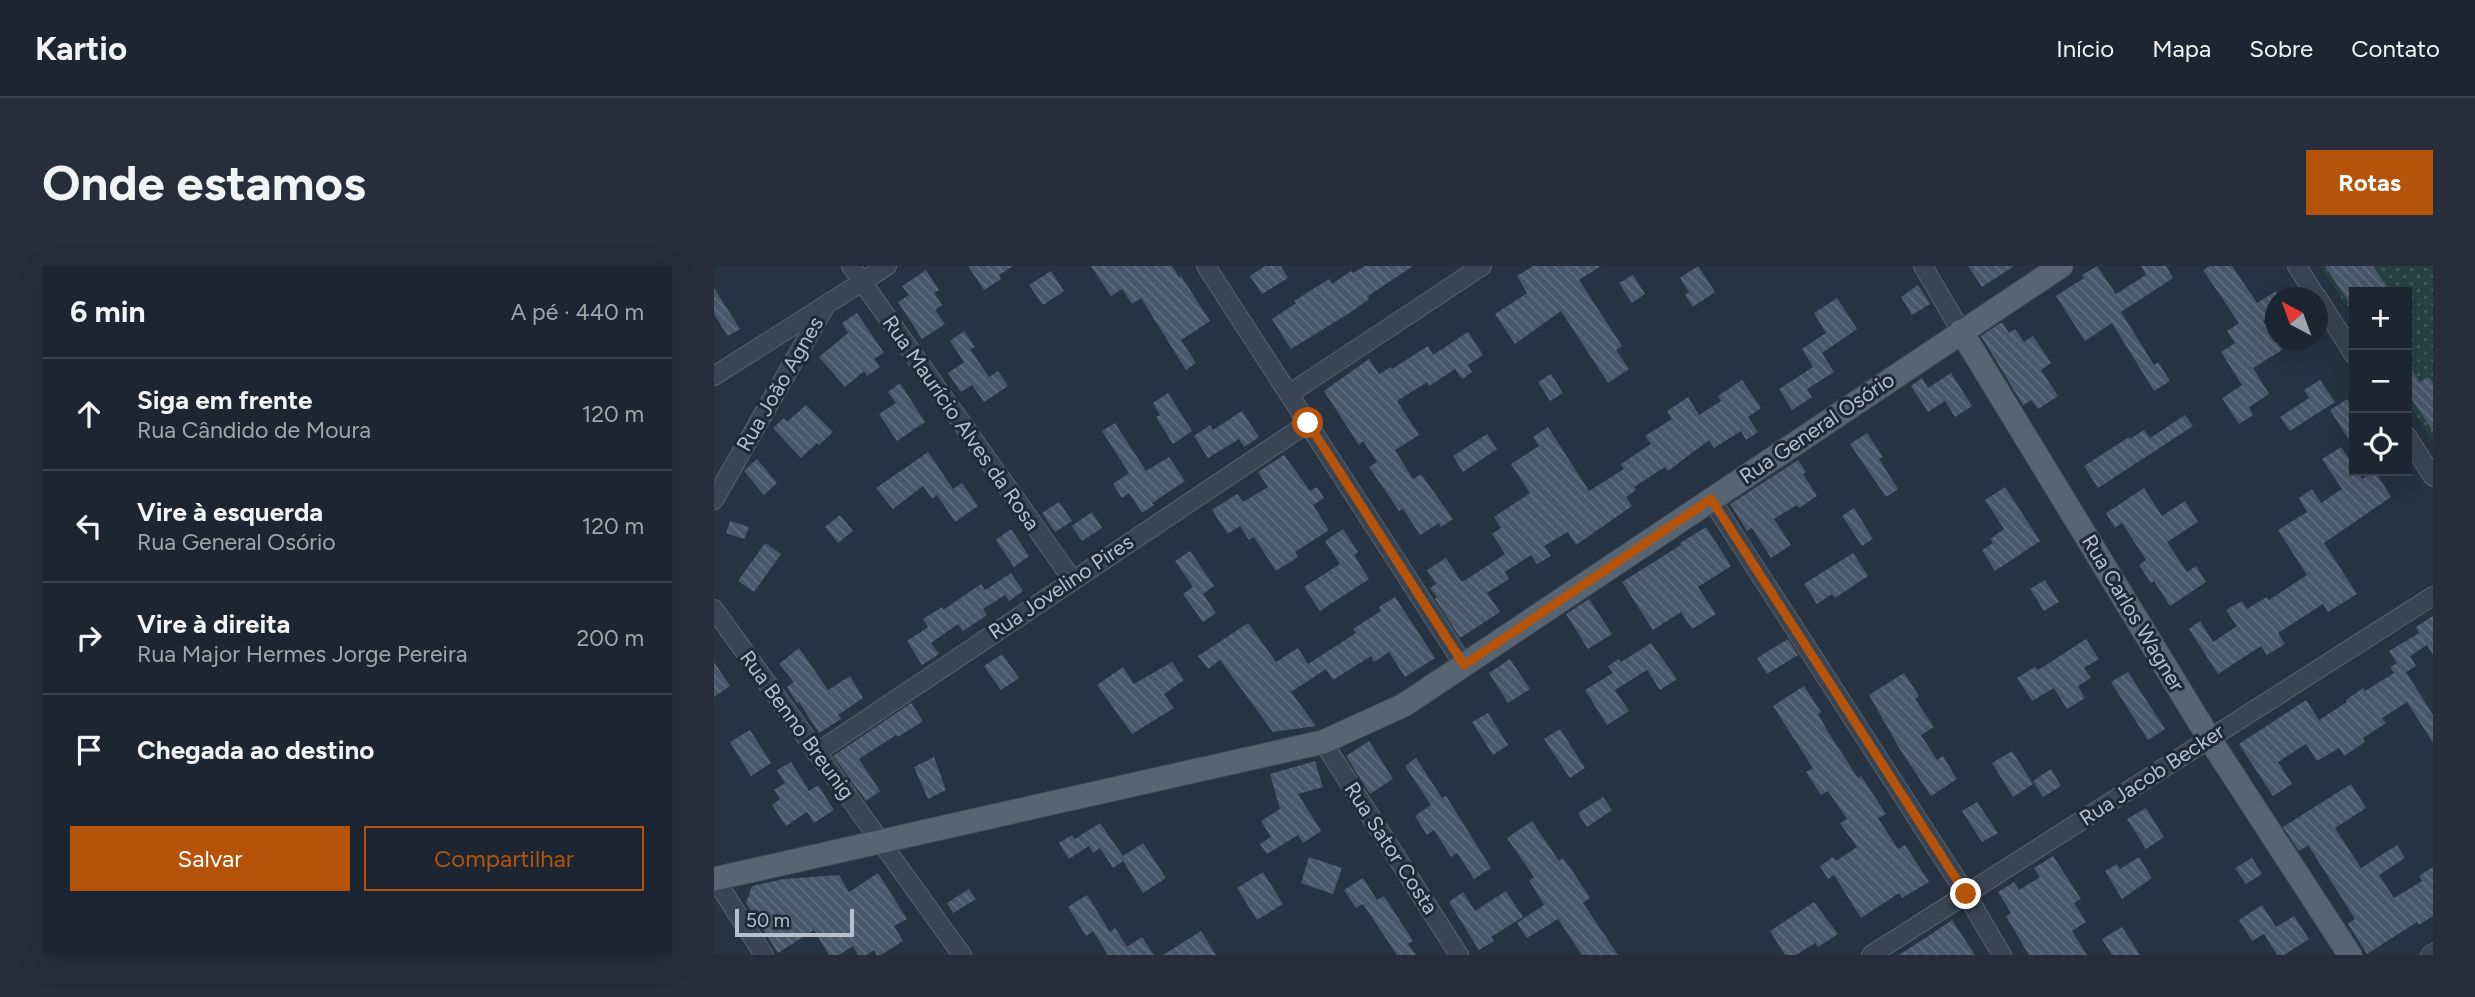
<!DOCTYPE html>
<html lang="pt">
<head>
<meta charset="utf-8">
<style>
  :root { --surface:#1c2632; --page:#252e3a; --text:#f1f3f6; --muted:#a0a5ac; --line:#3a434d; --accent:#b45309 }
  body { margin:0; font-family:Figtree,sans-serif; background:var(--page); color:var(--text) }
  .controls { position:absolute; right:21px; top:21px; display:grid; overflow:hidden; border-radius:0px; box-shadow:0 7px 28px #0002 }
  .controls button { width:63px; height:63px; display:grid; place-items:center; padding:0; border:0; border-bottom:2px solid var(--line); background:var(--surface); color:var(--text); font:35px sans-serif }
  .compass { position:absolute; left:1551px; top:21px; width:63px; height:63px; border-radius:50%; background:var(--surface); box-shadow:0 7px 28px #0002; rotate:319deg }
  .scale { position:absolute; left:21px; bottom:18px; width:119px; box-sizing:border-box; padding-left:7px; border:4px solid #b6c0cc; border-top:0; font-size:19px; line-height:24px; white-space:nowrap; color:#b6c0cc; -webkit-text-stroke:5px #1e2a37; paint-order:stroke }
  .stop { position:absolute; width:21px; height:21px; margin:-16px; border:5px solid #b45309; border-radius:50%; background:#fff }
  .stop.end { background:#b45309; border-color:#fff; box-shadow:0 2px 7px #0008 }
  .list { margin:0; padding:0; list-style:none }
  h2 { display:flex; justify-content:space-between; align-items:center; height:91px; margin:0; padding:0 28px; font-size:30px }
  h2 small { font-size:23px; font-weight:400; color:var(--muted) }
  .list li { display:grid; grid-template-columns:46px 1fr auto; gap:21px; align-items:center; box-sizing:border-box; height:112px; padding:0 28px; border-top:2px solid var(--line) }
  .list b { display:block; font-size:26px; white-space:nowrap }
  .list p { margin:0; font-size:23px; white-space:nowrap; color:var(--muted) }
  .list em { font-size:23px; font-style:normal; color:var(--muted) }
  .actions { display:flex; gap:14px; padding:21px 28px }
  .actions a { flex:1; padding:16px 0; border:2px solid var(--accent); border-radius:0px; text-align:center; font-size:24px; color:var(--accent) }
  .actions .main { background:var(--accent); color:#fff }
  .icon { flex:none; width:38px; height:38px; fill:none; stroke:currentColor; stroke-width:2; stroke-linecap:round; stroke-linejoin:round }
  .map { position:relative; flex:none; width:1719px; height:689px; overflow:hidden; border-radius:0px }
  header { display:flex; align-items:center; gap:42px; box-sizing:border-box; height:98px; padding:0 35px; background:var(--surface); border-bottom:2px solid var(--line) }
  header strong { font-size:33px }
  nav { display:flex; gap:38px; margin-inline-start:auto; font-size:24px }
  .intro { display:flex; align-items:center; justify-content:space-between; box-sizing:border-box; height:168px; padding:0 42px }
  h1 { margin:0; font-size:49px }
  .button { padding:18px 32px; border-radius:0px; background:var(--accent); color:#fff; font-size:24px; font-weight:700 }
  main { display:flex; gap:42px; padding:0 42px }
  aside { flex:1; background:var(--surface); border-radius:0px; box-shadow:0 7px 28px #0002 }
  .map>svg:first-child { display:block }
</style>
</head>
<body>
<header>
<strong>Kartio</strong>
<nav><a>Início</a><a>Mapa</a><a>Sobre</a><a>Contato</a></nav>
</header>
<div class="intro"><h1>Onde estamos</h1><a class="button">Rotas</a></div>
<main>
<aside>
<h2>6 min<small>A pé · 440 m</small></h2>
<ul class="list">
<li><svg class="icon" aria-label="ahead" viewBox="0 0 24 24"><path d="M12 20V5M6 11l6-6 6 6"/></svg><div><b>Siga em frente</b><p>Rua Cândido de Moura</p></div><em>120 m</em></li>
<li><svg class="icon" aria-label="left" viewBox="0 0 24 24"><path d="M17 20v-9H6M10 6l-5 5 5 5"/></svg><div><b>Vire à esquerda</b><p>Rua General Osório</p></div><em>120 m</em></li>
<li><svg class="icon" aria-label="right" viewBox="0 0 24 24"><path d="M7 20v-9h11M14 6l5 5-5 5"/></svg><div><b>Vire à direita</b><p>Rua Major Hermes Jorge Pereira</p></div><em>200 m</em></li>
<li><svg class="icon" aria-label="arrive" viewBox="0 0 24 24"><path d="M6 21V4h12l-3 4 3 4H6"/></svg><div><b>Chegada ao destino</b></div></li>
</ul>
<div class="actions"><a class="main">Salvar</a><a>Compartilhar</a></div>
</aside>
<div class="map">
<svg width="1719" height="689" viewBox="0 0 1719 689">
  <defs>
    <pattern id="green-dots" width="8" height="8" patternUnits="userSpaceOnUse" patternTransform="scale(1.75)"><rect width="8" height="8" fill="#274143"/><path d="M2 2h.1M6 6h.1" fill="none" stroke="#445b5d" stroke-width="1.8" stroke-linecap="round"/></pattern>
    <pattern id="building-back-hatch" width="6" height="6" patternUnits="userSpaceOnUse" patternTransform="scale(1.75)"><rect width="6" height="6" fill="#485769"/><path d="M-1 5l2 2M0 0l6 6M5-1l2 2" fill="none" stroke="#606d7d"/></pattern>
  </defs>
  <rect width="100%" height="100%" fill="#253342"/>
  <path fill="url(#green-dots)" d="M1607,0H1719V176L1693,135V26H1640V52Z"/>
  <path fill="url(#building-back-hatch)" d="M254,0H299L285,9L287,13L270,24Z
    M377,0H458L465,11L467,10L496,55L467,74L482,97L472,104L427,32L418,38L408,23L397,30Z
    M551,0H567L574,12L548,28L536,10Z
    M651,0H699L654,30L655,33L637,46L577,83L558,53L582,37L580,35L615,13L618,18L637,5L639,7Z
    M819,0H887L865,14L908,80L902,84L915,103L894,117L847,45L801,78L781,48L813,27L803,10Z
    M984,0L1001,26L979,41L971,29L975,26L966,12Z
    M1254,0H1300L1268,21Z
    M1383,0L1402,28L1432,9L1427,0H1452L1459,12L1407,46L1440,99L1444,96L1456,115L1440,125L1398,57L1371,75L1342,30L1370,12L1368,9Z
    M1496,0H1518L1543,37L1562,25V47L1549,55L1568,84L1539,102L1555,128L1535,141L1539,149L1525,158L1508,132L1528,119L1507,86L1521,77L1513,65L1525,57L1489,4Z
    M1611,0H1659L1677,26H1640V44Z
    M212,4L225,24L220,27L228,39L221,44L231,58L208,73L184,36L195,29L188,20Z
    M337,5L350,25L329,39L315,19Z
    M919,9L931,28L918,37L905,17Z
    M1204,19L1216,38L1198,49L1187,31Z
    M0,22L26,63L14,70L0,48Z
    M1123,32L1143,63L1108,87L1120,106L1093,123L1098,131L1078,144L1065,123L1099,101L1088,83L1112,67L1100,47Z
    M143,47L170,87L160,93L166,101L153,110L150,105L131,121L105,91L134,67L128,57Z
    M1288,56L1295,67L1301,63L1310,76L1319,70L1337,97L1327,104L1344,130L1324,143L1317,134L1309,139L1267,70Z
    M250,65L261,81L256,83L275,111L284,105L294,120L270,136L258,119L247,126L234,107L250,96L236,75Z
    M754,66L769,89L754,99L758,106L748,113L741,103L715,120L713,116L683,135L705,169L681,184L699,213L707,208L739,253L727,261L725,257L706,269L689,243L685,245L655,201L663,196L649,175L645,179L610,125L655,93L665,108L677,101L678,103L714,80L719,89Z
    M1693,96L1706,116L1714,111L1719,117V165L1693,126Z
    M1237,107L1258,140L1241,151L1231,135L1214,146L1197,120L1208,112L1214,122Z
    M837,108L849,127L836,135L824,116Z
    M1028,114L1047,142L1034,151L1044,166L1032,174L1027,165L1000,182L995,174L954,205L951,201L920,221L922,224L912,231L918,240L862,279L854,266L830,280L837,290L823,298L817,289L791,306L795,313L773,327L786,346L746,372L721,333L723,331L716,322L722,318L713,304L732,292L747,315H750L791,288L778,268L787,262L780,251L816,227L797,198L825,180L819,171L834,161L875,225L910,203L907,198L937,178L931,170L958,153L953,145L974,131L985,149L1007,135L1004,130Z
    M1606,114L1621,136L1576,165L1566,151L1595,132L1590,124Z
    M186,117L211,156L183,175L165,148L182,137L174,126Z
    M454,127L478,165L459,178L442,151L446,149L439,137Z
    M1633,133L1640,144V182L1616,144Z
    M92,139L119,166L105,179L103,177L87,192L59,162L70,152L73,156Z
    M528,145L545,171L530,181L525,173L494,192L480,170L496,159L499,164Z
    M1471,149L1479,160L1384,222L1370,200L1415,171L1416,173L1430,164L1436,172Z
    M401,157L432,205L455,191L471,215L438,237L440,239L428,247L415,227L408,232L399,218L415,207L388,165Z
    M1153,167L1169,191L1165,193L1184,223L1172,231L1136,178Z
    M773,168L783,183L749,206L739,190Z
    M1627,181L1640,200V205H1643L1648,213L1661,205L1677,231L1610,277L1643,328L1614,346L1609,338L1564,367L1571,378L1553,389L1547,380L1504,408L1475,363L1486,355L1499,376L1523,360L1512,344L1528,335L1533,343L1553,331L1555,334L1593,309L1564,264L1593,246L1585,232L1598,223L1607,237L1628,223L1608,193Z
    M214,186L239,223L248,217L264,240L241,256L223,229L218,233L209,220L179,243L162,222Z
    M570,189L596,225L603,221L610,232L599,239L615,264L581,286L584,291L562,305L540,271L535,274L526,260L514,268L498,244L523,228L529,236L554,221L544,206Z
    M43,193L63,217L50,229L30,205Z
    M1084,194L1092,206L1089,208L1103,230L1085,242L1083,239L1060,253L1077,279L1057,292L1038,262L1033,265L1016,238Z
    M1291,221L1326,275L1281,305L1268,284L1279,277L1276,273L1290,263L1271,234Z
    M1430,222L1448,250L1471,235L1484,256L1453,276L1473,306L1482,300L1492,316L1456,340L1440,315L1437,317L1425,299L1432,294L1408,257L1401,262L1392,247Z
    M345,236L358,255L341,266L328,247Z
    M1140,242L1159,273L1148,280L1128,250Z
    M378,246L388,262L368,275L358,260Z
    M126,249L139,265L124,277L111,261Z
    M16,255L35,261L30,273L12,267Z
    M992,261L1017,300L984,321L1002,348L978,363L967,346L939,364L908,316L967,279L966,277Z
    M297,263L315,290L300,301L282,274Z
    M629,263L644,286L640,289L655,313L606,345L590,321L626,298L611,275Z
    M51,277L67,288L40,326L24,315Z
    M476,285L500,320L489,328L502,347L489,356L469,328L479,321L461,295Z
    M1139,287L1154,310L1121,332L1118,328L1103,338L1090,318Z
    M297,307L309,325L295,335L291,329L269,343L273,349L249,365L244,358L217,377L225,388L208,399L193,375L214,361L209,353L228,341L229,344L267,318L271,324Z
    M1331,314L1345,336L1330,345L1316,323Z
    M681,331L721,392L691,411L675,386L660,396L657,390L619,414L612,403L577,426L602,460L559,466L506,394L494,403L484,390L534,357L562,396L584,382L594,398L642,367L639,363L667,345L665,341Z
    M875,333L898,368L874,383L852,348Z
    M1719,350V389L1713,379L1696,390L1702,400L1692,406L1719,449V477L1693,436L1668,452L1672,457L1649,472L1651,476L1630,490L1625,482L1603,495L1592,478L1564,496L1578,518L1559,530L1525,478L1592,434L1605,454L1633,436L1632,434L1649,422L1651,425L1680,407L1676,401L1683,397L1675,385L1705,367L1702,361Z
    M1074,373L1084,389L1053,408L1043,392Z
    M1372,373L1385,393L1370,402L1377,412L1364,420L1371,432L1353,443L1340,422L1318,435L1303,412L1321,401L1324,404Z
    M937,377L963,413L946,424L933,404L901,424L915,445L893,459L871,424L899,407L894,400L905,393L907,396Z
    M85,382L114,424L136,410L149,432L124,449L127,453L105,467L85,436L83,437L73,421L80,416L65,398Z
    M288,388L305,412L287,424L270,400Z
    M796,393L816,423L794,437L775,407Z
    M0,396L16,420L0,431Z
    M458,396L470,414L450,428L460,442L418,468L383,419L409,401L420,418Z
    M1414,406L1451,463L1434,474L1397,416Z
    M1190,407L1205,430L1201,433L1220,461L1207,469L1223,494L1229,490L1243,513L1217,530L1187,485L1155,429Z
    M1090,420L1107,446L1104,448L1114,466L1144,512L1147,510L1172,548L1164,552L1184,583L1191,579L1215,616L1188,632L1185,627L1147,652L1120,609L1114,613L1106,600L1119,591L1122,595L1143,581L1126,557L1133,553L1114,525L1107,529L1092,506L1099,502L1059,440Z
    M197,437L209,455L184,471L182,469L145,493L166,525L152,535L119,490Z
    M774,447L794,479L779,489L758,456Z
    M846,463L871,502L856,512L830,473Z
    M36,464L57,497L37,510L16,476Z
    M655,475L679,513L656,528L632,490Z
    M1298,485L1319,518L1299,531L1278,497Z
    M220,491L232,524L214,533L200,501Z
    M702,492L728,532L732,530L777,602L760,613L743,587L737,591L720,564L713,569L701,550L717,539L691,500Z
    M601,495L609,521L584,528L607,565L589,577L584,569L553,588L546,578L557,571L547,555L566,543L556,508Z
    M77,496L95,525L104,519L120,544L100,557L93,546L72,560L58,539L66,533L60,524L71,517L63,504Z
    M1337,503L1347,520L1329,531L1319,515Z
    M1637,518L1652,542L1621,562L1647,602L1683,579L1691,592L1665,609L1680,632L1708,615L1705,610L1719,601V650L1705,659L1703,656L1653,688L1634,658L1641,653L1594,579L1585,585L1569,561Z
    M889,531L898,544L873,561L864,547Z
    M1263,536L1284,567L1268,576L1248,545Z
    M1432,542L1450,571L1432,583L1413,553Z
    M818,555L845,595L849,592L863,612L876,632L869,637L904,689H868L844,653L813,672L803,657L830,639L815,614L820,611L793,572Z
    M386,557L409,590L429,577L452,612L429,627L409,595L399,602L386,582L379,587L375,580L355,593L345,577L358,569L361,573Z
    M1339,590L1367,633L1360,637L1372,656L1358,665L1373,689H1315L1292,650L1297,647L1284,626L1300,616L1305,624L1326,611L1320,602Z
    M595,591L628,602L619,628L587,617Z
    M1425,591L1438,612L1408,633L1391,605L1403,598L1406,603Z
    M1538,592L1548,608L1532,618L1521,602Z
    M549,606L569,638L543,654L523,622Z
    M164,607L193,653L180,660L189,675L167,689H163L160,684L152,689H144L139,680L125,689H115L100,664L64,687L32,637L38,620L70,613L125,609L135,626Z
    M649,612L663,634L670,630L699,675L694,678L702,689H683L649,638L642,642L630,624Z
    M255,623L262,633L239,647L233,637Z
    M792,625L809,651L777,671L780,675L765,684L735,636L749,626L761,645Z
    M373,629L396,666L401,662L413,681L428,671L440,689H394L379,665L372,670L354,641Z
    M1100,636L1124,668L1104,681L1101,677L1082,689H1071L1056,665Z
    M1548,639L1562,661L1580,650L1595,673L1570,689H1563L1550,668L1538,675L1525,654Z
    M1238,654L1261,689H1185L1213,671Z
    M1408,661L1426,689H1398L1388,673Z
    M487,665L502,689H449Z"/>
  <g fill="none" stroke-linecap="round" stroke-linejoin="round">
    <defs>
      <path id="minor" d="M137,0L358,313
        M492,0L750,399
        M1209,0L1247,65
        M1583,0L1603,32
        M1604,32L1640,89
        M0,110L173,0
        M575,128L768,0
        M1693,170L1719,211
        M997,233L1252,628L1288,689
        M0,234L112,39
        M0,343L248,689
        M609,476L745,689
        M102,487L594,157
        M1,613L50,689
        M1157,689L1719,330
        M1716,689L1719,687"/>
      <path id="major" d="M1247,65L1495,472L1636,689
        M0,613L609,476L690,439L1347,0"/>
    </defs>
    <use href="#minor" stroke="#57636f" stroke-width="20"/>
    <use href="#major" stroke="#434e5b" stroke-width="25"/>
    <use href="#minor" stroke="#394552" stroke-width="18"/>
    <use href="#major" stroke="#576472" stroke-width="23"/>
  </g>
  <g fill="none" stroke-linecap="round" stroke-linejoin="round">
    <path stroke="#b45309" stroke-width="9" d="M594,157L750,399L997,233L1252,628"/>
  </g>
  <g text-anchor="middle" stroke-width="6" stroke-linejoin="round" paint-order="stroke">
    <g font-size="21" fill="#b6c0cc" stroke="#1e2a37">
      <text transform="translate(66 118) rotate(-60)" y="7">Rua João Agnes</text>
      <text transform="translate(247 157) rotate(55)" y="7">Rua Maurício Alves da Rosa</text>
      <text transform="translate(1103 162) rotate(-34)" y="7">Rua General Osório</text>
      <text transform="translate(347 321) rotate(-34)" y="7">Rua Jovelino Pires</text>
      <text transform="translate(1419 347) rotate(59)" y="7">Rua Carlos Wagner</text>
      <text transform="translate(83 459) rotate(54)" y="7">Rua Benno Breunig</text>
      <text transform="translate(1438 509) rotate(-33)" y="7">Rua Jacob Becker</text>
      <text transform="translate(677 582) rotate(57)" y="7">Rua Sator Costa</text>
    </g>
  </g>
</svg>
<div class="controls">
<button>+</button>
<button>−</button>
<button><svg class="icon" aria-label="locate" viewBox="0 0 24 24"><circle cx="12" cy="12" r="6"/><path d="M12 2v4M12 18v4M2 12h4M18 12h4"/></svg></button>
</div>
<svg class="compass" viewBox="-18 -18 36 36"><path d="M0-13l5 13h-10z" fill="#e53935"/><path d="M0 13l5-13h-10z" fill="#a0a5ac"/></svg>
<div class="scale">50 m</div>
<div class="stop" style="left:594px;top:157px"></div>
<div class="stop end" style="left:1252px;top:628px"></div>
</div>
</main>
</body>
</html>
